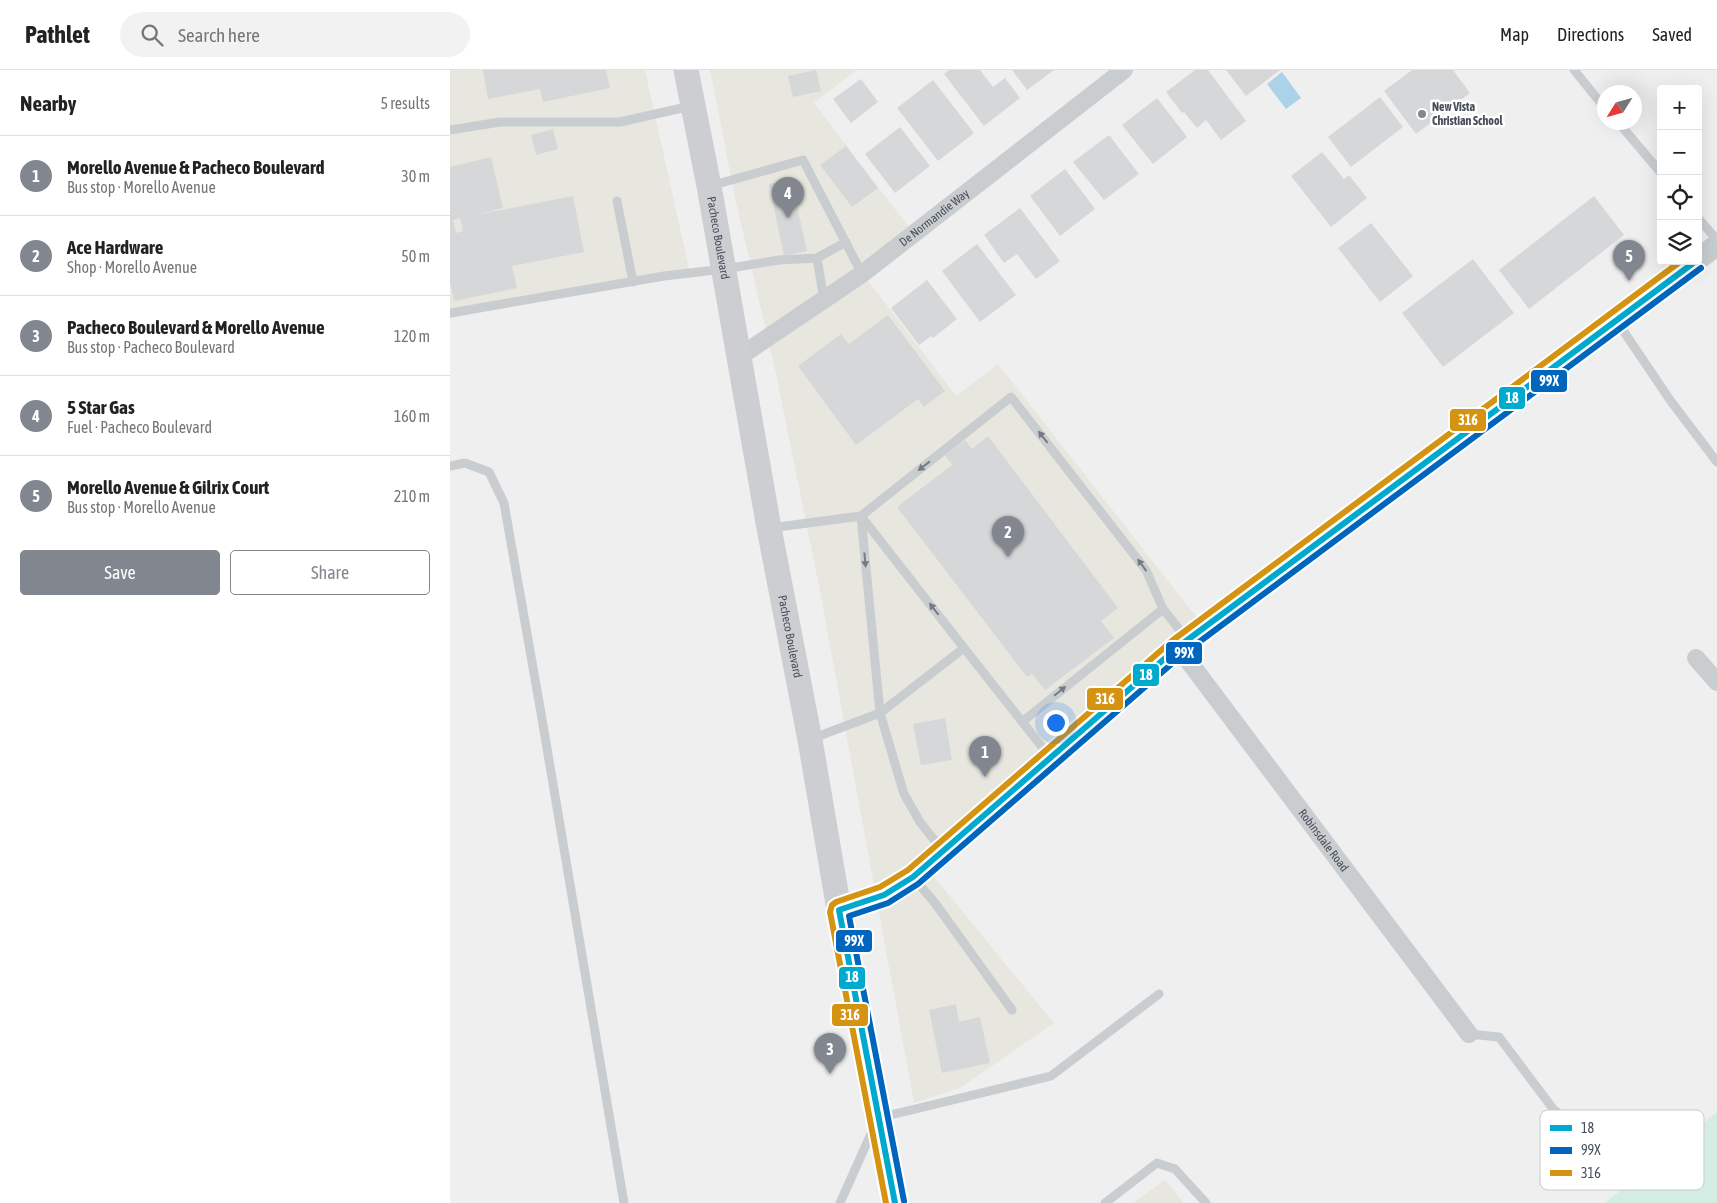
<!DOCTYPE html>
<html lang="en">
<head>
<meta charset="utf-8">
<style>
  :root { --surface:#fff; --page:#f2f2f2; --text:#222; --muted:#767676; --line:#e0e0e0; --accent:#82868e }
  body { margin:0; font-family:"Asap Condensed",sans-serif; background:var(--page); color:var(--text) }
  .controls { position:absolute; right:15px; top:15px; display:grid; overflow:hidden; border-radius:5px; box-shadow:0 5px 20px #0002 }
  .controls button { width:45px; height:45px; display:grid; place-items:center; padding:0; border:0; border-bottom:1px solid var(--line); background:var(--surface); color:var(--text); font:25px sans-serif }
  .compass { position:absolute; left:1147px; top:15px; width:45px; height:45px; border-radius:50%; background:var(--surface); box-shadow:0 5px 20px #0002; rotate:233deg }
  .you { position:absolute; left:605px; top:652px; width:18px; height:18px; margin:-12px; border:4px solid #fff; border-radius:50%; background:#1a73e8; box-shadow:0 0 0 8px #1a73e833 }
  .badge { display:grid; place-items:center; width:32px; height:32px; border-radius:50%; background:var(--accent); color:#fff; font-size:16px; font-weight:700 }
  .pin { position:absolute; translate:-50% -41px; filter:drop-shadow(0 1px 2px #0008) }
  .pin::after { content:''; position:absolute; top:26px; width:18px; height:15px; background:inherit; clip-path:polygon(0 0,100% 0,50% 100%) }
  .list { margin:0; padding:0; list-style:none }
  h2 { display:flex; justify-content:space-between; align-items:center; height:65px; margin:0; padding:0 20px; font-size:21px }
  h2 small { font-size:16px; font-weight:400; color:var(--muted) }
  .list li { display:grid; grid-template-columns:32px 1fr auto; gap:15px; align-items:center; box-sizing:border-box; height:80px; padding:0 20px; border-top:1px solid var(--line) }
  .list b { display:block; font-size:19px; white-space:nowrap }
  .list p { margin:0; font-size:16px; white-space:nowrap; color:var(--muted) }
  .list em { font-size:16px; font-style:normal; color:var(--muted) }
  .actions { display:flex; gap:10px; padding:15px 20px }
  .actions a { flex:1; padding:11px 0; border:1px solid var(--accent); border-radius:5px; text-align:center; font-size:18px; color:var(--accent) }
  .actions .main { background:var(--accent); color:#fff }
  .icon { flex:none; width:28px; height:28px; fill:none; stroke:currentColor; stroke-width:2; stroke-linecap:round; stroke-linejoin:round }
  .map { position:relative; flex:none; width:1267px; height:1133px; overflow:hidden }
  header { display:flex; align-items:center; gap:30px; box-sizing:border-box; height:70px; padding:0 25px; background:var(--surface); border-bottom:1px solid var(--line) }
  header strong { font-size:24px }
  nav { display:flex; gap:28px; margin-inline-start:auto; font-size:18px }
  .search { width:350px; height:45px; background:var(--page); display:flex; align-items:center; gap:12px; box-sizing:border-box; padding:0 18px; border-radius:28px; color:var(--muted); font-size:19px }
  main { display:flex }
  aside { flex:1; background:var(--surface) }
  .map>svg:first-child { display:block }
</style>
</head>
<body>
<header>
<strong>Pathlet</strong>
<div class="search"><svg class="icon" aria-label="search" viewBox="0 0 24 24"><circle cx="10" cy="10" r="6"/><path d="M15 15l6 6"/></svg>Search here</div>
<nav><a>Map</a><a>Directions</a><a>Saved</a></nav>
</header>
<main>
<aside>
<h2>Nearby<small>5 results</small></h2>
<ul class="list">
<li><span class="badge">1</span><div><b>Morello Avenue &amp; Pacheco Boulevard</b><p>Bus stop · Morello Avenue</p></div><em>30 m</em></li>
<li><span class="badge">2</span><div><b>Ace Hardware</b><p>Shop · Morello Avenue</p></div><em>50 m</em></li>
<li><span class="badge">3</span><div><b>Pacheco Boulevard &amp; Morello Avenue</b><p>Bus stop · Pacheco Boulevard</p></div><em>120 m</em></li>
<li><span class="badge">4</span><div><b>5 Star Gas</b><p>Fuel · Pacheco Boulevard</p></div><em>160 m</em></li>
<li><span class="badge">5</span><div><b>Morello Avenue &amp; Gilrix Court</b><p>Bus stop · Morello Avenue</p></div><em>210 m</em></li>
</ul>
<div class="actions"><a class="main">Save</a><a>Share</a></div>
</aside>
<div class="map">
<svg width="1267" height="1133" viewBox="0 0 1267 1133">
  <rect width="100%" height="100%" fill="#efefef"/>
  <path fill="#e7e7df" d="M0,0H195L240,203L0,248Z
    M260,0H406L364,33L464,164L413,204L506,326L548,294L755,558L476,797L604,953L510,1018L464,1033L369,516L326,304L286,132Z
    M715,1110L734,1133H683Z"/>
  <path fill="#d4ede2" d="M1267,1042V1133H1155Z"/>
  <path fill="#abd2e9" d="M832,2L851,28L836,39L817,14Z"/>
  <path fill="#d6d7d9" fill-rule="evenodd" d="M33,0H156L160,18L93,32L90,19L38,29Z
    M366,0L371,21L343,27L338,6Z
    M499,0H530L543,17L555,8L570,28L534,56L494,4Z
    M562,0H604L577,20Z
    M745,0H758L796,51L771,70L756,50L747,58L734,42L732,43L716,22Z
    M776,0H830L796,26Z
    M962,0H1003L1020,23L966,64L934,21Z
    M411,9L428,32L401,53L383,29Z
    M483,10L524,63L488,91L447,38Z
    M930,27L953,57L901,97L878,67Z
    M707,28L737,67L703,94L672,55Z
    M450,57L480,96L445,123L415,84Z
    M103,59L108,79L86,85L81,65Z
    M659,65L689,104L654,130L623,92Z
    M396,76L428,118L402,137L370,95Z
    M872,82L894,109L899,105L917,128L881,157L841,106Z
    M41,87L53,138L26,145L123,126L134,182L62,196L67,218L4,231L0,212V97ZM10,148L13,161L6,163L3,150Z
    M615,99L645,139L610,166L580,126Z
    M341,109L357,181L334,186L319,114Z
    M1144,126L1174,165L1079,239L1049,200Z
    M570,138L610,191L586,209L567,184L554,193L534,165Z
    M921,153L963,206L930,232L888,178Z
    M527,174L566,225L530,252L492,201Z
    M1023,189L1064,243L993,297L952,243Z
    M477,210L507,249L483,268L481,266L469,275L441,238Z
    M438,245L495,321L474,337L468,329L406,375L348,296L391,264L399,274Z
    M538,366L668,538L651,551L664,568L595,620L582,604L577,607L447,437L502,395L495,385L515,370L522,379Z
    M495,648L502,690L471,695L463,654Z
    M506,934L509,952L530,947L540,993L492,1003L479,940Z"/>
  <g fill="none" stroke-linecap="round" stroke-linejoin="round">
    <path stroke="#cacdd0" stroke-width="9" d="M1124,0L1154,37
      M1168,52L1211,103
      M0,60L50,52H170L241,36
      M260,116L353,90L412,204
      M167,131L183,212
      M1248,148L1267,170
      M367,188L396,172
      M0,243L214,206L274,199L329,190L367,188L374,230
      M1166,250L1220,330L1267,392
      M0,396L15,393L39,402L54,433L91,643L174,1133
      M320,458L411,446L561,327L696,500L713,539L737,569
      M572,652L713,539
      M361,669L430,643L514,578L600,687
      M493,781L470,752L454,724L430,643L411,446L514,578
      M463,807L485,833L562,940
      M1019,964L1049,967L1104,1040L1126,1056
      M390,1133L428,1048L601,1006L709,924
      M655,1133L707,1093L725,1099L756,1133"/>
    <g stroke="#cacdd0" stroke-width="18">
      <path id="s1" d="M289,287L412,204L674,0"/>
      <path id="s2" d="M728,577L1019,964"/>
      <path d="M1246,588L1267,612"/>
    </g>
    <path stroke="#cacdd0" stroke-width="22" d="M1248,189L1267,175
      M389,840L434,825L463,807L728,577L1246,191"/>
    <path stroke="#ccced1" stroke-width="25" id="s3" d="M236,0L259,116L319,458L360,670L389,840L445,1133"/>
    <defs>
      <path id="bus-1" d="M445,1133L389,840L434,825L463,807L728,577L1246,191"/>
      <path id="bus-2" d="M454,1131L399,846L438,833L468,814L733,584L1251,198"/>
      <path id="bus-3" d="M436,1133L380,842L382,835L386,832L430,817L458,800L723,570L1231,191"/>
    </defs>
    <use href="#bus-1" stroke="#fff" stroke-width="10"/>
    <use href="#bus-2" stroke="#fff" stroke-width="10"/>
    <use href="#bus-3" stroke="#fff" stroke-width="10"/>
    <use href="#bus-1" stroke="#00a9ce" stroke-width="6"/>
    <use href="#bus-2" stroke="#0065bd" stroke-width="6"/>
    <use href="#bus-3" stroke="#d49412" stroke-width="6"/>
  </g>
  <defs><path id="oneway-solid" d="M-6-.8H1V-3.2L6.5 0L1 3.2V.8H-6Z" transform="scale(1.25)"/></defs>
  <g fill="#757a83">
    <use href="#oneway-solid" transform="translate(593 367) rotate(-128)"/>
    <use href="#oneway-solid" transform="translate(474 396) rotate(142)"/>
    <use href="#oneway-solid" transform="translate(415 490) rotate(85)"/>
    <use href="#oneway-solid" transform="translate(692 495) rotate(-126)"/>
    <use href="#oneway-solid" transform="translate(484 539) rotate(-128)"/>
    <use href="#oneway-solid" transform="translate(610 621) rotate(-39)"/>
  </g>
  <circle fill="#82868e" stroke="#fff" stroke-width="2" cx="972" cy="44" r="5"/>
  <g text-anchor="middle" stroke-width="5" stroke-linejoin="round" paint-order="stroke">
    <g font-size="12" font-weight="bold" fill="#474e5a" stroke="#fff" text-anchor="start">
      <text x="982" y="41">New Vista<tspan x="982" dy="14">Christian School</tspan></text>
    </g>
    <g font-size="12" fill="#474e5a" stroke="#fff">
      <text dy="4" stroke="none"><textPath href="#s1" startOffset="240">De Normandie Way</textPath></text>
      <text dy="4" stroke="none"><textPath href="#s3" startOffset="171">Pacheco Boulevard</textPath></text>
      <text dy="4" stroke="none"><textPath href="#s3" startOffset="576">Pacheco Boulevard</textPath></text>
      <text dy="4" stroke="none"><textPath href="#s2" startOffset="242">Robinsdale Road</textPath></text>
    </g>
  </g>
  <rect x="1090" y="1040" width="164" height="80" rx="8" fill="#fff" stroke="#c8cace" stroke-width="1"/>
  <rect x="1100" y="1055" width="22" height="6" fill="#00a9ce"/>
  <rect x="1100" y="1077" width="22" height="7" fill="#0065bd"/>
  <rect x="1100" y="1100" width="22" height="6" fill="#d49412"/>
  <g font-size="14" fill="#474e5a">
    <text x="1131" y="1063">18</text>
    <text x="1131" y="1085">99X</text>
    <text x="1131" y="1108">316</text>
  </g>
  <g stroke="#fff" stroke-width="2">
    <rect x="1080" y="299" width="38" height="24" rx="5" fill="#0065bd"/>
    <rect x="1048" y="316" width="28" height="24" rx="5" fill="#00a9ce"/>
    <rect x="999" y="338" width="38" height="24" rx="5" fill="#d49412"/>
    <rect x="715" y="571" width="38" height="24" rx="5" fill="#0065bd"/>
    <rect x="682" y="593" width="28" height="24" rx="5" fill="#00a9ce"/>
    <rect x="636" y="617" width="38" height="24" rx="5" fill="#d49412"/>
    <rect x="385" y="859" width="38" height="24" rx="5" fill="#0065bd"/>
    <rect x="388" y="896" width="28" height="24" rx="5" fill="#00a9ce"/>
    <rect x="381" y="933" width="38" height="24" rx="5" fill="#d49412"/>
  </g>
  <g font-size="14" text-anchor="middle" font-weight="bold" fill="#fff">
    <text x="1099" y="316">99X</text>
    <text x="1062" y="333">18</text>
    <text x="1018" y="355">316</text>
    <text x="734" y="588">99X</text>
    <text x="696" y="610">18</text>
    <text x="655" y="634">316</text>
    <text x="404" y="876">99X</text>
    <text x="402" y="912">18</text>
    <text x="400" y="950">316</text>
  </g>
</svg>
<div class="controls">
<button>+</button>
<button>−</button>
<button><svg class="icon" aria-label="locate" viewBox="0 0 24 24"><circle cx="12" cy="12" r="6"/><path d="M12 2v4M12 18v4M2 12h4M18 12h4"/></svg></button>
<button><svg class="icon" aria-label="layers" viewBox="0 0 24 24"><path d="M12 4l9 5-9 5-9-5zM3 14l9 5 9-5"/></svg></button>
</div>
<svg class="compass" viewBox="-18 -18 36 36"><path d="M0-13l5 13h-10z" fill="#e53935"/><path d="M0 13l5-13h-10z" fill="#767676"/></svg>
<div class="you"></div>
<div class="pin badge" style="left:535px;top:707px">1</div>
<div class="pin badge" style="left:558px;top:487px">2</div>
<div class="pin badge" style="left:380px;top:1004px">3</div>
<div class="pin badge" style="left:338px;top:148px">4</div>
<div class="pin badge" style="left:1179px;top:211px">5</div>
</div>
</main>
</body>
</html>
